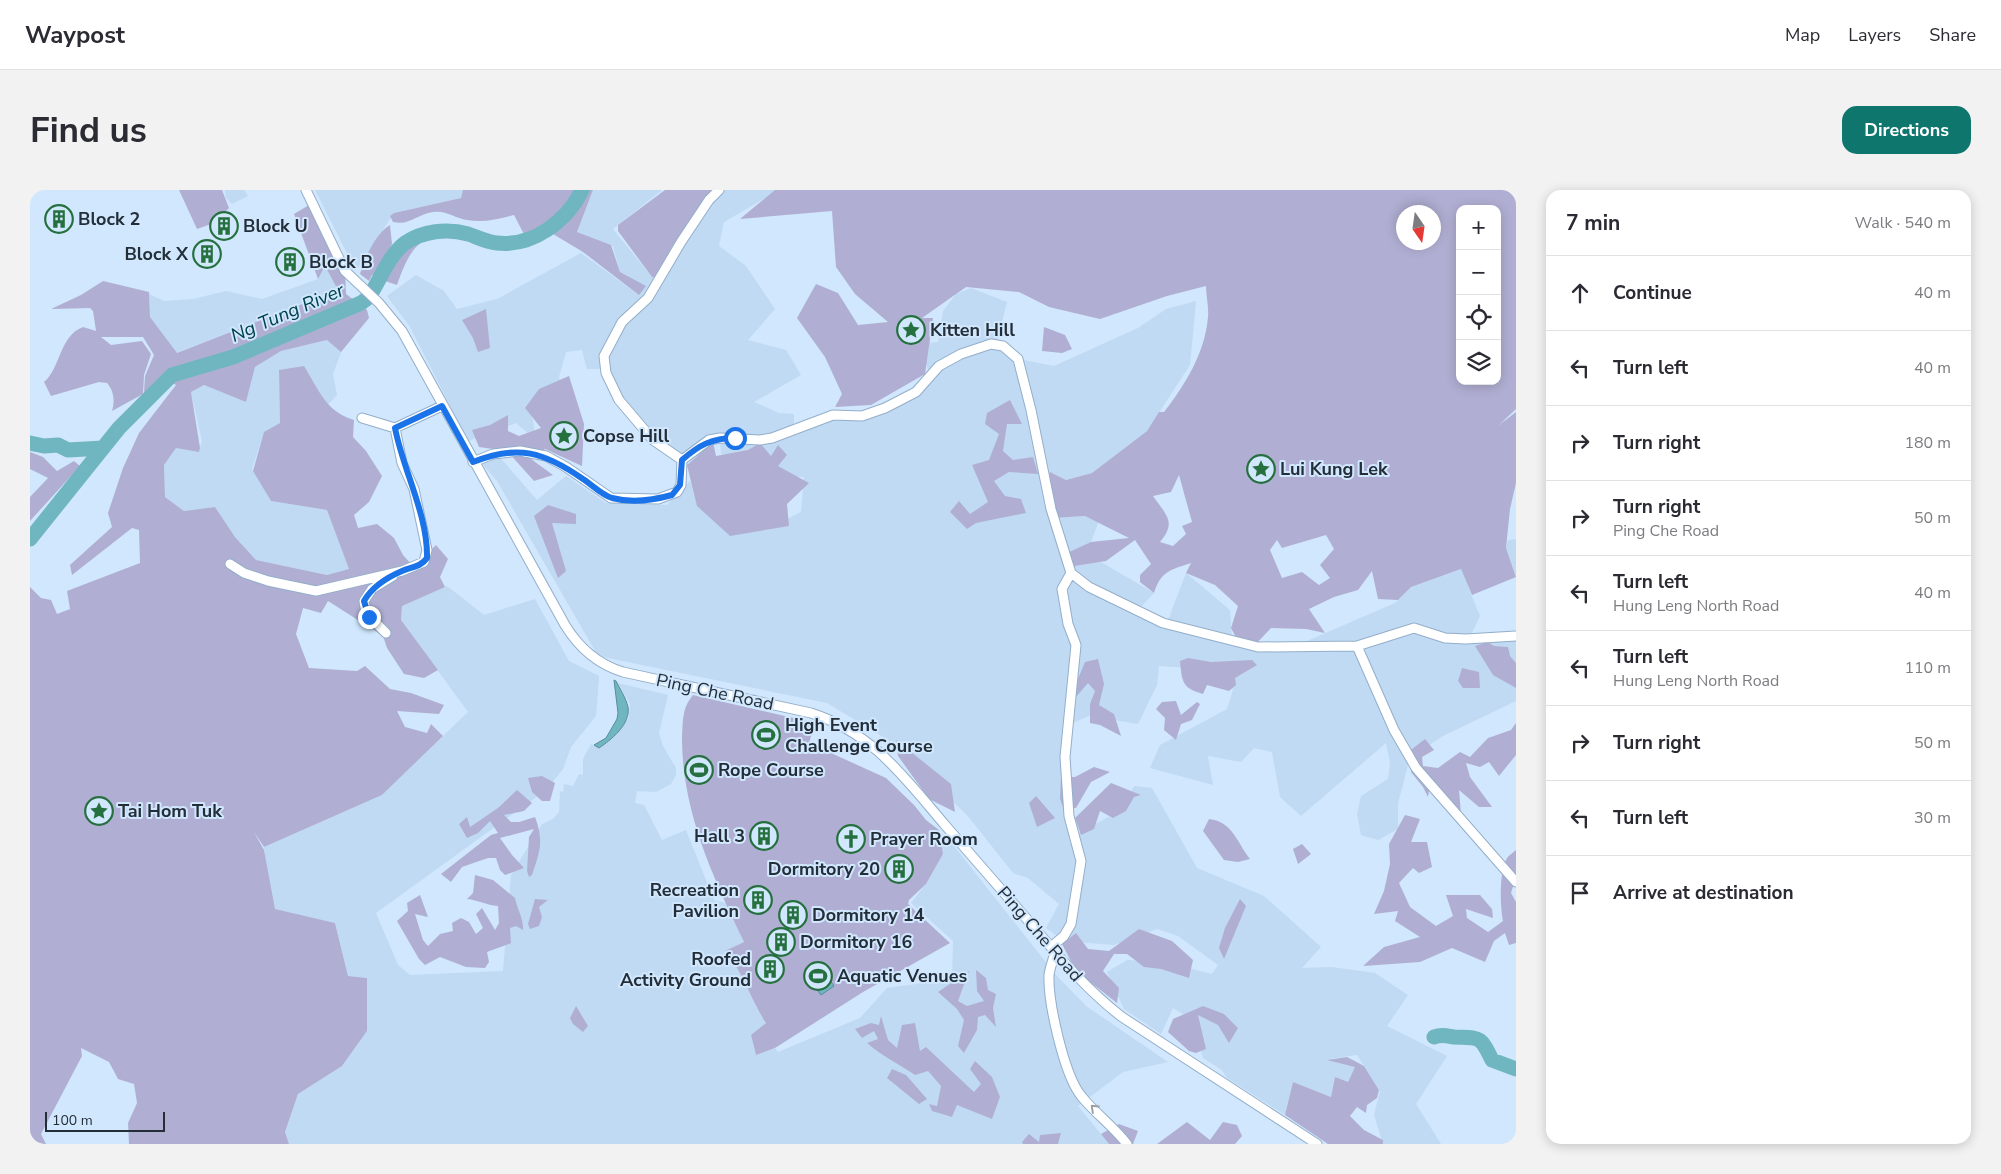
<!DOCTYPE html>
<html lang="en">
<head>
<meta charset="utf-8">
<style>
  :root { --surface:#fff; --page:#f2f2f3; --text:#2b2b33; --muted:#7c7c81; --line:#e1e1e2; --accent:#0f766e }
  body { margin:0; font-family:"Nunito Sans",sans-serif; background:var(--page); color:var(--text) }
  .controls { position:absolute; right:15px; top:15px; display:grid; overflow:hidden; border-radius:10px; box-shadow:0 2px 12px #0003 }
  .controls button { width:45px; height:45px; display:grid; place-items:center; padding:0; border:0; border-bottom:1px solid var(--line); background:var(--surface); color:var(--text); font:25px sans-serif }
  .compass { position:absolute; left:1366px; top:15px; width:45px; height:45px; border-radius:50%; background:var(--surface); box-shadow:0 2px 12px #0003; rotate:167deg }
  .scale { position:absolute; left:15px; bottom:12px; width:120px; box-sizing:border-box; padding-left:5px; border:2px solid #242e39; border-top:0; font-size:14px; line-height:18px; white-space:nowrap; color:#242e39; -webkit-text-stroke:4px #d0e7fd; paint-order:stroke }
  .stop { position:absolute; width:15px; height:15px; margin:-11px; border:4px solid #1a73e8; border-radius:50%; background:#fff }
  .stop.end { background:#1a73e8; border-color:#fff; box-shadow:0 1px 5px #0008 }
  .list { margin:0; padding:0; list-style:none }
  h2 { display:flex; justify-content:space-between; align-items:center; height:65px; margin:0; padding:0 20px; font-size:21px }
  h2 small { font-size:16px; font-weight:400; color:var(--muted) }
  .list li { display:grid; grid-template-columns:32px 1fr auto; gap:15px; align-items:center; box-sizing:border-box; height:75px; padding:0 20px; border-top:1px solid var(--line) }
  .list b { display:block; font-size:19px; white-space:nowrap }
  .list p { margin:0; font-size:16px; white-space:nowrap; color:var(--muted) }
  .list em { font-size:16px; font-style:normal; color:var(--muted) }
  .icon { flex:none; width:28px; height:28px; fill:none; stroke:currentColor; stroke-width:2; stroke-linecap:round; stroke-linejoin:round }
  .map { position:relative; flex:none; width:1486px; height:954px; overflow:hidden; border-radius:15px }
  header { display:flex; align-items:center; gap:30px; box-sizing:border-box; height:70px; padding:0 25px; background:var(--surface); border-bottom:1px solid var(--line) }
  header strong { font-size:24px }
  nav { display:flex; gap:28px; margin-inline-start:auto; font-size:18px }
  .intro { display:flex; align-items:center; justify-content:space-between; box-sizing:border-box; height:120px; padding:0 30px }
  h1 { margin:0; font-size:35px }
  .button { padding:12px 22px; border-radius:15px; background:var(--accent); color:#fff; font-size:18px; font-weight:700 }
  main { display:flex; gap:30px; padding:0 30px }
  aside { flex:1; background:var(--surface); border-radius:15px; box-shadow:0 2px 12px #0003 }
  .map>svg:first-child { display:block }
</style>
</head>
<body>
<header>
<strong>Waypost</strong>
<nav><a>Map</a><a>Layers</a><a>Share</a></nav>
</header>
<div class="intro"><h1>Find us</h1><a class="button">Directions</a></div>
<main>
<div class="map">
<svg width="1486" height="954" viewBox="0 0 1486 954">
  <rect width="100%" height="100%" fill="#d0e7fd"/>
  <path fill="#c0daf4" d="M195,0H214L218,6L202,14L196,8Z
    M285,0H434L431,8L364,23L326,81Z
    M563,0H632L583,39L622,87L689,0H749L694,32L689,56L716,76L745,119L718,150L756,160L771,185L724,212L749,223L764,224V240L803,225L827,226L882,204L900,186L894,167L898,153L908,152L913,121L926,104L941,98L977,112L966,155L988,169L1024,176L1108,138L1136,119L1166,111L1160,175L1117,241L1062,283L1036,290L1023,283L1016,295L1024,328L1071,325L1061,352L1039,365V377L1071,372L1124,403L1106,422L1137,433L1156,383L1200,420L1202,450L1263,457L1365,413L1381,397L1431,379L1450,426L1439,449L1486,450V511L1413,546L1380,568L1368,613V639L1348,650L1331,645L1327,624L1331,606L1358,589L1360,572L1356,553L1271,626L1250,607L1242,562L1224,558L1211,572L1178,566L1183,595L1120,578L1130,555L1197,519L1203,500L1194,480L1129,476L1127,495L1108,534L1059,526L1038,535L1037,608L1045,645L1093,619L1104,596L1122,598L1167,678L1234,706L1291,757L1272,778L1302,777L1345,783L1378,805L1357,836L1417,866L1386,914L1411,954H1353L1344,925L1350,901L1327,865L1299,869L1326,877L1317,893L1305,887L1301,907L1263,892L1255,925L1197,888L1192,880L1173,868L1162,830L1143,818L1131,844L1094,819L1077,782L1097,770L1134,772L1182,784L1188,775L1148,746L1127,739L1084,755L1034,751L1016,738L1029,714L998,688L983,683L937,625L858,550L797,513L568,466L467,291L448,269L466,263L507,310L536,286L576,313L637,315L660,291L695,339L743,336L771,322L774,287L742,286L691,264L690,248L653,265L623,250L584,204L575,179H557L552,160L536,162L529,187L533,201L501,218L506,250L486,233L438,251L380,137L357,106L386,85L414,101L427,119L467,109L551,63L609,105L590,82L583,56L547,42Z
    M295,75L308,99L146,163L120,127L119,104L134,111L163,109L196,101L232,109L288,89Z
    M297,150L313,157L303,184L307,205L297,216L249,180L250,233L234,243L222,279L241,311L297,320L320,379L297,385L226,370L195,336L185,317L154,321L135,307L134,275L146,257L169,261L172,251L161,202L174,195L216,212L225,177L251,161Z
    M1486,349V386L1476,358L1478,350Z
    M417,396L454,425L505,409L539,471L569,486L566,526L541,557L533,579L516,600L346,723L368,775L380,785L473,781L481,685L512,634L523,629L529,622L530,601L533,602L534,594L543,596L549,584L553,585V569L561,554L569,558L579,551L599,528L600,514L588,493L638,505L629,543L633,556L646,578V585L641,594L626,602L607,601L605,613L614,615L632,650L656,640L684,710L695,713L714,752L696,761L709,778L726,817L737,833L721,845L726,865L745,858L748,862L830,828L857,798L922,789L923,751L881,713L896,694L913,664L910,646L920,651L1026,785L1056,816L1138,872L1093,882L1048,916L1079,954H259L255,942L268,904L312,876L337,841V788L318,786L305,733L238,718L234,657L352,605L438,522L371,430L372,415Z"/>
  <path fill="#b0afd3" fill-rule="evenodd" d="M149,0H192L199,18L184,33L167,39Z
    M433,0H552C541,25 522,40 496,48L484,25C468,29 454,33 437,30C425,28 416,20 403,22C387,24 380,36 363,32L360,26L364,23L431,8Z
    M557,0H563L547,42L581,55L590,82L616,96L609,105L553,62L523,44L544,25Z
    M635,0H692L683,7L632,86L622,87L588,41V35Z
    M745,0H1486V219L1469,235L1486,222V293L1480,319L1476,358L1486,387L1442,405L1431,379L1381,397L1368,410L1348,409L1342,381L1328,400L1304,407L1279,419L1295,443L1276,439L1241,438L1224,456L1208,451L1201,438L1208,416L1185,395L1156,383L1161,373C1140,380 1131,381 1124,403L1110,392V385L1121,374L1105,350L1076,371L1039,377L1035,364L1061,352L1099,348L1055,326L1024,328L1016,295L1020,282L1036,290L1062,283L1117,241L1129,222H1134C1155,195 1175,163 1178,127C1179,117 1176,106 1176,96L1137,106L1070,129L1019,117L989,102L936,97L892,128H903L895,184L841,215L805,217L812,204L795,167L767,128L786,94L808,103L828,135L858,132L825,104L806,77L802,21L710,29ZM1430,19H1467V191H1430ZM1374,22H1404V52H1374ZM1149,285L1162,332L1152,336L1156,344L1143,356L1130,352C1147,332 1136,325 1123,306L1141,302ZM1296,345L1304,359L1290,375L1300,388L1289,395L1272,382L1252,388L1240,360L1247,350L1252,358Z
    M284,12L315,81L316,104L337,120L339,128L311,162L297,150L251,161L225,177L216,212L174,195L161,202L170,258L169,262L146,258L134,275L135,307L154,321L185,317L205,347L226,370L297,385L319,379L297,320L241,311L223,281L234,242L250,233L249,180L274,176C289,200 296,222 324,230L323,247L336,261L352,286L339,312L324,325L328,338L347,334L364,348L373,365L384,377L406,355L418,369L410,387L415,397L372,416L371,430L408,480L394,488L374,484L357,458L353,446L298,411L291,423L273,418L266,444L279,478L327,481L335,476L360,499L381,503L414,515L409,524L367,521L375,537L397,543L401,534L413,546L352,605L234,657L224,642L234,660L245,719L305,733L318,786L337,788V841L312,876L268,904L255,942L259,954H99L98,933L107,913L104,894L88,889L79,872L51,858L52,866L11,944L16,954H0V397L11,408L21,410L27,424L40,419L37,401L110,373L109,340L102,338L42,385L40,375L82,337L78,323L93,278L109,243L146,195L135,188L114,203L115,186L124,165L113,147H71L81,155L112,151L121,164L114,185L113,204L82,221C85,211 84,201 77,193L69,192L21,206L14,192C31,178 29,146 53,137L66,141L63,121L60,118L21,119L51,105L73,91L119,102L120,127L147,163L308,100L295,76L288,89L264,24Z
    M360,35L362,54L346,85H342L339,91L330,84C335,68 345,44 360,35Z
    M410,38L431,40L448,46L445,53C397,38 383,48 367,95L355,91L363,72L361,65L371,47L388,41Z
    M456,119L460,158L448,162L443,148L432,130Z
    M1014,137L1035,145L1042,159L1032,163L1012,161Z
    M539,186L554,234L552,276L515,259L501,269L523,285L504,291L477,261L449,257L442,240L460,235L478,225V241L489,246L511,238L495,218L509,199Z
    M980,210L992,234H977L973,261L983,270L1003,267L1008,284L979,282L964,291L975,306L991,309L996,323L946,333L937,339L920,322L929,311L940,324L958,312L942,275L959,270L969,244L955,234L957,223Z
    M683,252L686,266L718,260L730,253L741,266L748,255L757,265L748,276L779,293L757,314L759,336L700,346L667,316L657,275Z
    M0,262L13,267L27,281L44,271L50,276L0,331V307L18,288L0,279Z
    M518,315L546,324V334L522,333L536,381L528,388L504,326Z
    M1458,452L1464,456L1478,457L1480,466L1486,473V498L1463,485L1445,456Z
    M1158,468L1181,472L1222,470L1227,475L1205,488L1206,495L1199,501L1177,495L1173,504C1152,498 1152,492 1150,471Z
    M1068,469L1074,494L1069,515L1084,524L1091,546L1070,535L1060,533V514L1065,501L1058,493L1046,507L1048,489L1055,472Z
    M1432,478L1449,482L1450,498H1433L1428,491Z
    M663,505L785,533L779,553L856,588L884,615L896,630L909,640L913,664L896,694L879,710L878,714L920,753L833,802L745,858L726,865L721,845L736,833C720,809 714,783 695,761L714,752C683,687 652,622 652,548C653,531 652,518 663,505Z
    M1146,511L1151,525L1167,512L1170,514L1162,530L1151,534L1146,550L1134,540L1135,528L1126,519L1132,512Z
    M1486,533V565L1469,586L1459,572L1450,577L1436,573L1440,587L1462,617H1449L1429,600L1431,624L1426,631L1413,616L1411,600L1399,601L1398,607L1393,597L1381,582L1382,559L1395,549L1404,560L1392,567L1393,576L1408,578L1430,562L1440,567L1458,548L1481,540Z
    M866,550L921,594L925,622L899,609L868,566Z
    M1064,577L1080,582L1061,592L1046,618L1033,617L1030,609L1031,587H1045Z
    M512,586L525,593L520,611H512L502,602L498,588Z
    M1081,593L1111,605L1104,607L1096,621L1083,628L1070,621L1064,639L1051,645L1045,628Z
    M487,600L502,613L494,621L474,625L481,632H489L505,627C514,651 510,661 502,685L499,687L497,681L499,647L504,639L470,648L482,665L494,678L475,685L470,680L466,668H458L432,677L421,692L411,684L461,645L468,643L460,631L448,643L437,648L429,634L437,627L440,637L468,618Z
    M1006,606L1025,628L1007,637L999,613Z
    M1375,625L1390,629L1381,652H1397L1402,677L1389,683L1383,678L1369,693L1380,717L1406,736L1423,726L1416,705H1450L1462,719L1463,728L1436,719L1437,728L1458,742L1473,731C1470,716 1469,681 1477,668C1479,665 1483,663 1486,660V687L1481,703L1486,712V753L1479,755L1475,743L1464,751L1455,772L1422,758L1390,772L1333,776L1354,757L1390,747L1365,731L1368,721L1344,724L1354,701L1360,674L1359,654Z
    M1179,629C1203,632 1206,651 1220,669L1208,672L1194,670L1173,641Z
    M1272,654L1281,664L1268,674L1263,659Z
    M445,685L463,690L485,708C487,719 494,729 493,740L486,736L480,738L481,753L457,762L459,772L455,778L436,777L410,767L395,775L389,769L367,731L378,721L377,713L390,705L398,727L385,724L393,750L398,756L410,744L423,741L422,733L431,728L439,732L446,744L453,738L446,724L452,718L465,740L469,733L468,716C456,715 448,710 437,709L443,703Z
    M505,709L518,710L509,717L512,727L509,736L500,739L498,734Z
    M1210,709L1216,716L1194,769L1189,758L1195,738Z
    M1109,739L1142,751L1163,770L1159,788L1131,779L1114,777L1097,764H1084L1073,781L1089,798L1087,813L1046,781L1032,754L1046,743L1058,759L1079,761Z
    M946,780L956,788L958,800L966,804L963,818L966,837L955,825L948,827L947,840L934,863L928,856L934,830L927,819L908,802L939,781L928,811L937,816L954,811L947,801Z
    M546,816L558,836L553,842L543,834L540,828Z
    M1173,816L1194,824L1208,838L1199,853L1188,835L1168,825L1176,859L1166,863L1159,861L1138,842L1143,829Z
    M851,826L858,850L867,858L872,835L885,833L890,861L896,857L944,902L951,894L940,879L945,871L962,887L970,907L962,929L927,915L922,927L902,921L899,914L907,916L911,896L898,881L885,885C869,874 852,866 837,853L848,849L844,841L832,848L825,839L841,833L849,835Z
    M1317,867L1334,876L1349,900L1347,908L1337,915L1336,923L1327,917L1320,926L1334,940L1353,950V954H1298L1255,925L1263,892L1301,907L1305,887L1318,892L1325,877L1297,870Z
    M862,879L876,885L897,909L889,914L857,888Z
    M1157,932L1180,950L1193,932L1207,935L1212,946L1205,954H1127Z
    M1089,934L1108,941L1103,954H1079L1071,944Z
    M1031,943L1028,954H993L992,952L999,944L1009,952L1010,945Z"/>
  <path fill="#70b6c1" stroke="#598d98" d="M584,490L586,491C590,499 596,508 598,517C601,534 581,550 569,558L564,555L576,548L587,529L588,523Z
    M788,773L804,796L791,805L775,782Z"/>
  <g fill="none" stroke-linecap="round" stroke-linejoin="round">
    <path stroke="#70b6c1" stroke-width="15" d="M0,253L14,256L28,255L38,260L73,258
      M0,349L89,238L142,185L203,167L331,113L339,107C350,90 359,65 375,53C393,41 417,38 438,44C447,47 456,52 467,53C503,57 537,31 552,0
      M1404,847C1412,844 1417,846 1424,847C1450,848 1450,845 1462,870L1486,879"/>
    <defs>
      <path id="minor" d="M276,0L315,81L349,113L372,141L535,435C549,458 567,474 593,482L781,523C843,543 874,587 915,635C944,668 973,702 1002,735C1030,768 1057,800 1092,827L1287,954
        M332,228L365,238
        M652,270L623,250L589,210L576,183L574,166L592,132L618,108L651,52L679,10L689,0
        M443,272L463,264L490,261L516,266L536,277L581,308L628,309L647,302L651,295L652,270L679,250L690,248L730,250L742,248L803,225L832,226L855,218L886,202L909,176L931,164L961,154L973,156L988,169L1001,220L1021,319L1041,383L1059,397L1133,433L1228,457L1327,456L1384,438L1415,448L1436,449L1486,446
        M200,374L214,383L238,391L286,401L372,381L394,372L397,360L384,299L372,273L365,238L412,216
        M356,443L336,423L334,411L342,399L363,386
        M1327,456L1364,540L1386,578L1486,692
        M1021,757L1034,746L1041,734L1051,671L1039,626L1035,567L1046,455L1038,434L1032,399L1041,383
        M1025,763C1023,770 1020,777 1019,785C1018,812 1034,886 1052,907C1066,924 1083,936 1097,954"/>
    </defs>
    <use href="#minor" stroke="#93aec9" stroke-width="11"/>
    <use href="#minor" stroke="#fff" stroke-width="9"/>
  </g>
  <defs><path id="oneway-chevron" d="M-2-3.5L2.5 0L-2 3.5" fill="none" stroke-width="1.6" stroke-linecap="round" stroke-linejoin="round" transform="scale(1.25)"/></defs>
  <use stroke="#9ca1a6" href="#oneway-chevron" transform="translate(1064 918) rotate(-137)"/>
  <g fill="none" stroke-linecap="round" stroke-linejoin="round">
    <path stroke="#1a73e8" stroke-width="6" d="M339,427L334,411C342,397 358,387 372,381C381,377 391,377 397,368C398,325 373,280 365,238L412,216L443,272C488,254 514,262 553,289C561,294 572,305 582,308C601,313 624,310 642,305L650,295L652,270C669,255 682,248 705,248"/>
  </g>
  <defs>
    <symbol id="building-ring" viewBox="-11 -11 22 22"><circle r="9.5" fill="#d0e7fd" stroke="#25703e" stroke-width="1.5"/><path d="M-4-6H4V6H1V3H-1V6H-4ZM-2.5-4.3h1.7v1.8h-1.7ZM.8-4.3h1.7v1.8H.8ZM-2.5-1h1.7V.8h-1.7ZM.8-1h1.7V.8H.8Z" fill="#25703e"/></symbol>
    <symbol id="sight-ring" viewBox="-11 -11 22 22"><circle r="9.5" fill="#d0e7fd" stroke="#25703e" stroke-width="1.5"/><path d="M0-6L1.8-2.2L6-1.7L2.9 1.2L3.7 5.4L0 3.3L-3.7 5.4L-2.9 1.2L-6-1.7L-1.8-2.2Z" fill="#25703e"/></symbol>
    <symbol id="stadium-ring" viewBox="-11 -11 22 22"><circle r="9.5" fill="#d0e7fd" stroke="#25703e" stroke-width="1.5"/><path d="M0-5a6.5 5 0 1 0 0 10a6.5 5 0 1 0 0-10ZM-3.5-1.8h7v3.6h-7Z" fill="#25703e"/></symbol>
    <symbol id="church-ring" viewBox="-11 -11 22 22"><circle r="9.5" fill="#d0e7fd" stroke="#25703e" stroke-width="1.5"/><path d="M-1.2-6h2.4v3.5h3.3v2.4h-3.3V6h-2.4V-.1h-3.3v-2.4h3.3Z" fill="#25703e"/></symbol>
  </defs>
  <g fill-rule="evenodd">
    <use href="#building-ring" x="13" y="13" width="32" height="32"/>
    <use href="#building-ring" x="178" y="20" width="32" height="32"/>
    <use href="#building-ring" x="161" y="48" width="32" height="32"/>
    <use href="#building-ring" x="244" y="56" width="32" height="32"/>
    <use href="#sight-ring" x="865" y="124" width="32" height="32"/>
    <use href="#sight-ring" x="518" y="230" width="32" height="32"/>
    <use href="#sight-ring" x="1215" y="263" width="32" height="32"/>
    <use href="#stadium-ring" x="720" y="529" width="32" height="32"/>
    <use href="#stadium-ring" x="653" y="564" width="32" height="32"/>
    <use href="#sight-ring" x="53" y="605" width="32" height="32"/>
    <use href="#building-ring" x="718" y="630" width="32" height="32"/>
    <use href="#church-ring" x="805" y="633" width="32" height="32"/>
    <use href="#building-ring" x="853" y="663" width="32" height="32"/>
    <use href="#building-ring" x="712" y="694" width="32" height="32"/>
    <use href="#building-ring" x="747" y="709" width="32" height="32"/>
    <use href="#building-ring" x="735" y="736" width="32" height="32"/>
    <use href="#building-ring" x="724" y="763" width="32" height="32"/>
    <use href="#stadium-ring" x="772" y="770" width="32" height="32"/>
  </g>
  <g text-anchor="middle" stroke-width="4" stroke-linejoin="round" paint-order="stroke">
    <g font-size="18" font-weight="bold" fill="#242e39" stroke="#d0e7fd" text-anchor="start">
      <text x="48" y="35">Block 2</text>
      <text x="213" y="42">Block U</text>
      <text x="158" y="70" text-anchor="end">Block X</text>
      <text x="279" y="78">Block B</text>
      <text x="900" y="146">Kitten Hill</text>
      <text x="553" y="252">Copse Hill</text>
      <text x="1250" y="285">Lui Kung Lek</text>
      <text x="755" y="541">High Event<tspan x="755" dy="21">Challenge Course</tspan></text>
      <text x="688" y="586">Rope Course</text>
      <text x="88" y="627">Tai Hom Tuk</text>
      <text x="715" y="652" text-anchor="end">Hall 3</text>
      <text x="840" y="655">Prayer Room</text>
      <text x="850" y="685" text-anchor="end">Dormitory 20</text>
      <text x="709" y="706" text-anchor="end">Recreation<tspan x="709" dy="21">Pavilion</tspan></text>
      <text x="782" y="731">Dormitory 14</text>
      <text x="770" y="758">Dormitory 16</text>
      <text x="721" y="775" text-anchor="end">Roofed<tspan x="721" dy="21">Activity Ground</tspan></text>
      <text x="807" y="792">Aquatic Venues</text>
    </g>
    <g font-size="18" fill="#242e39" stroke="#d0e7fd">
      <text transform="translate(685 502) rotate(12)" y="6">Ping Che Road</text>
      <text transform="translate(1010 744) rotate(49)" y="6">Ping Che Road</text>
    </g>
    <g font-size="19" font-style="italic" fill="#00424b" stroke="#d0e7fd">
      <text transform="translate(257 122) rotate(-23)" y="7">Ng Tung River</text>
    </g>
  </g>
</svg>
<div class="controls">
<button>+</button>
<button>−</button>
<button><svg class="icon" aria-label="locate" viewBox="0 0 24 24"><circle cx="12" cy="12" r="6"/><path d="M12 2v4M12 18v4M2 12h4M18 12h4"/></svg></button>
<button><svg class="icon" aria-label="layers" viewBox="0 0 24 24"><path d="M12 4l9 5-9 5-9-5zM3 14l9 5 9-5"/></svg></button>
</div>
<svg class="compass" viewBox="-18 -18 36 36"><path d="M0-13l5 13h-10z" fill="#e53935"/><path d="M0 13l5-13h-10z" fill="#7c7c81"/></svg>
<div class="scale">100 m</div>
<div class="stop" style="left:705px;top:248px"></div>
<div class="stop end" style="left:339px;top:427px"></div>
</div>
<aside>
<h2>7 min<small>Walk · 540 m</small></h2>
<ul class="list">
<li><svg class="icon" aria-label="ahead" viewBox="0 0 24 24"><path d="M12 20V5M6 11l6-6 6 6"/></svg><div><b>Continue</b></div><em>40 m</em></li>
<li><svg class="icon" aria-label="left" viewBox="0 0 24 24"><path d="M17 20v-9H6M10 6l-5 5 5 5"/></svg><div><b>Turn left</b></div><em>40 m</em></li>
<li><svg class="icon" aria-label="right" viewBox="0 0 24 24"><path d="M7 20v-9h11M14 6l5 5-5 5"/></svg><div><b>Turn right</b></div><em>180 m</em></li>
<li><svg class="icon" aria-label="right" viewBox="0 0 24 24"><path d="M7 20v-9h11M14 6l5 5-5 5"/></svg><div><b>Turn right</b><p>Ping Che Road</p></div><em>50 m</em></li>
<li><svg class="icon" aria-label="left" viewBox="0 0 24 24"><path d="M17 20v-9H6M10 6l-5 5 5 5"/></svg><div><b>Turn left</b><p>Hung Leng North Road</p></div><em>40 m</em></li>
<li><svg class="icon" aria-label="left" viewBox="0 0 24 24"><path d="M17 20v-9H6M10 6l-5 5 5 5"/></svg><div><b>Turn left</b><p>Hung Leng North Road</p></div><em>110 m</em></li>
<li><svg class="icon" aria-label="right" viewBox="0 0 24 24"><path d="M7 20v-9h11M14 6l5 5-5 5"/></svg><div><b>Turn right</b></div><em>50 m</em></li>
<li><svg class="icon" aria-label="left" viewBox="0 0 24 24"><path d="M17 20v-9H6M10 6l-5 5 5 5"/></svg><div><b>Turn left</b></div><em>30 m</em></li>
<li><svg class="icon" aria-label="arrive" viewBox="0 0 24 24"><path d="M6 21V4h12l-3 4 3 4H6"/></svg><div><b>Arrive at destination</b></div></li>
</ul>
</aside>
</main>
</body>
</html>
